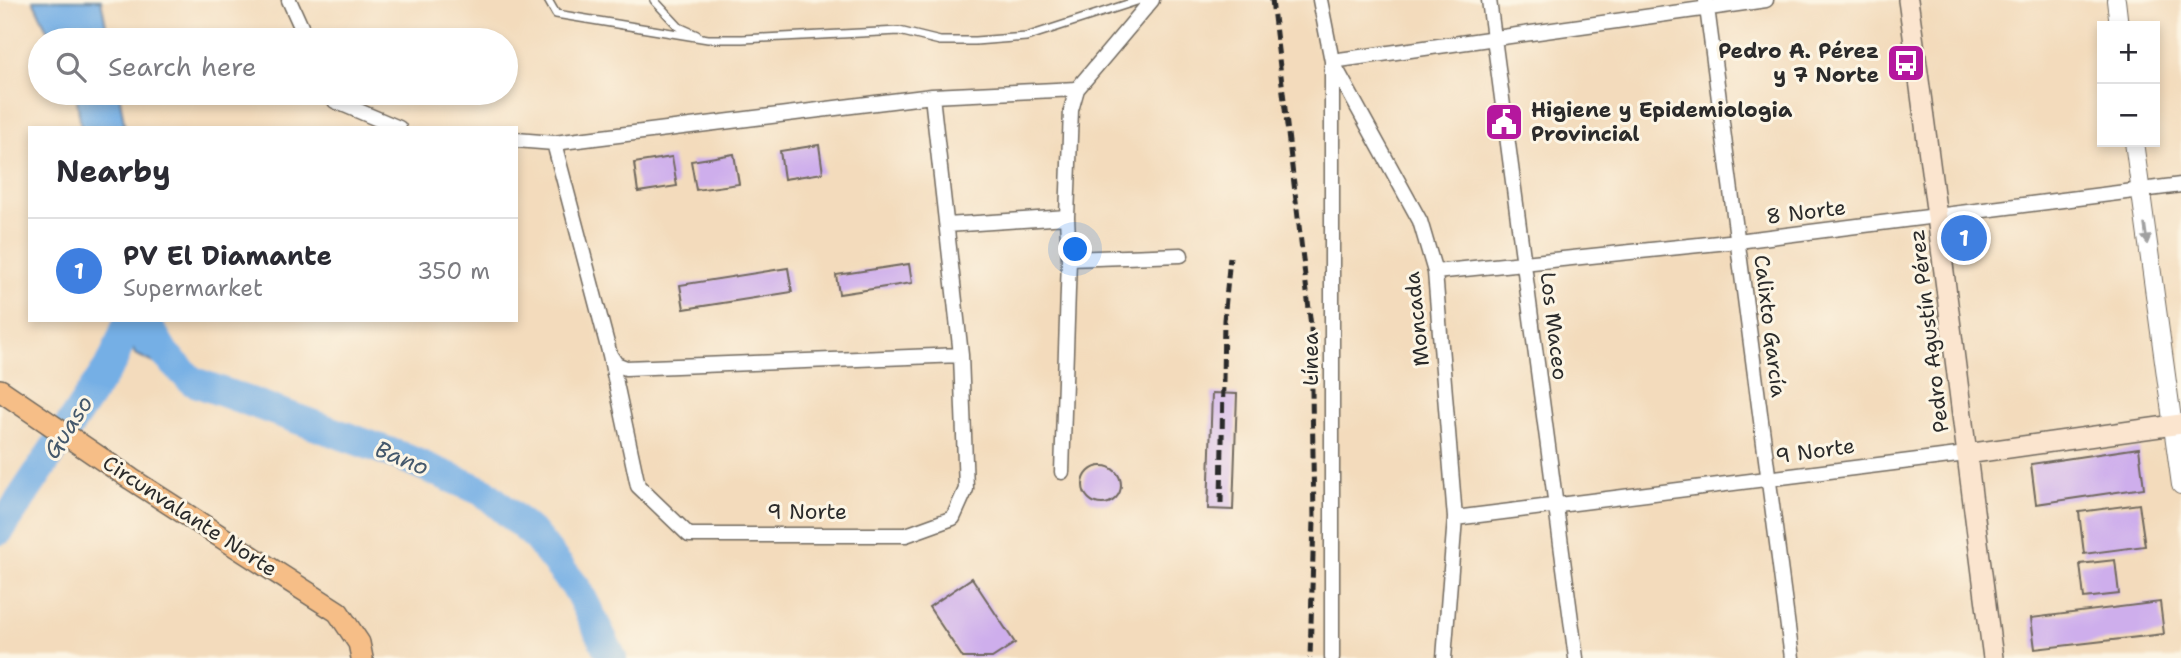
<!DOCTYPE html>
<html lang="en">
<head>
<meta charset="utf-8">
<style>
  :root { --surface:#fff; --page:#f2f2f3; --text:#2b2b33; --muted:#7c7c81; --line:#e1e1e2; --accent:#b5179e }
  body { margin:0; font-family:"Shantell Sans",sans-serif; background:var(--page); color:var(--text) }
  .controls { position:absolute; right:21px; top:21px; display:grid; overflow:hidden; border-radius:0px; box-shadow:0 4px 10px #0003 }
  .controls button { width:63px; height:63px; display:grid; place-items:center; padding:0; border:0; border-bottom:2px solid var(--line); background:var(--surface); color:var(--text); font:35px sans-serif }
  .you { position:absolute; left:1076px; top:250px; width:24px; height:24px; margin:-18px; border:5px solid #fff; border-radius:50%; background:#1a73e8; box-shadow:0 0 0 10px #1a73e833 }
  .badge { display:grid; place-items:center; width:46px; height:46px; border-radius:50%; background:var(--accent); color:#fff; font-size:23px; font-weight:700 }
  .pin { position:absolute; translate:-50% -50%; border:4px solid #fff; box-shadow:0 2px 7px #0006 }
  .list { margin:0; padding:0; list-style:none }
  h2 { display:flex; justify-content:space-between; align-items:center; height:91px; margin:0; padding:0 28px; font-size:30px }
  h2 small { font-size:23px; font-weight:400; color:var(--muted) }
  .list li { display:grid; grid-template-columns:46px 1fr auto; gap:21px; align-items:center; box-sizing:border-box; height:105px; padding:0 28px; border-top:2px solid var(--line) }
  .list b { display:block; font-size:26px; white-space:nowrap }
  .list p { margin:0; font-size:23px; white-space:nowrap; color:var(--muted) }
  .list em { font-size:23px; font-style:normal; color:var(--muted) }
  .icon { flex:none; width:38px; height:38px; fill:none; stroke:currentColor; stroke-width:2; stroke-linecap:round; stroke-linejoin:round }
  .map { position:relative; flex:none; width:2181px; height:658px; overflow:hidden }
  .search { position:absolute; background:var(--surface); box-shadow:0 4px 10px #0003; left:28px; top:28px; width:490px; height:77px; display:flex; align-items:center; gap:18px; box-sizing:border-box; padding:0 24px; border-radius:38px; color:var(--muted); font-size:26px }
  .panel { position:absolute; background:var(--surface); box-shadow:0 4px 10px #0003; left:28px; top:126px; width:490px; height:196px; border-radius:0px }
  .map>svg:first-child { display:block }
</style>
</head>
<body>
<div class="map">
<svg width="2181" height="658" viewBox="0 0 2181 658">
  <rect width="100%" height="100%" fill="#fcf5e5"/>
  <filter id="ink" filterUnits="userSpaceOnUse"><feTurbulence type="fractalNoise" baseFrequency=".0143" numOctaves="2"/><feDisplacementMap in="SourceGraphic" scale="14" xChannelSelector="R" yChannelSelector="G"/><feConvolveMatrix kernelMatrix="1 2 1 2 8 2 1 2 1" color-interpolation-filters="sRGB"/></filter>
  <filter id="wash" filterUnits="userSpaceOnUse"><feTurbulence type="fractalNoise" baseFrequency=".00686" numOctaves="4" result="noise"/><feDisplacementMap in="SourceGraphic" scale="28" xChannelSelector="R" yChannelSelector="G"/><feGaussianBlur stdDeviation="1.57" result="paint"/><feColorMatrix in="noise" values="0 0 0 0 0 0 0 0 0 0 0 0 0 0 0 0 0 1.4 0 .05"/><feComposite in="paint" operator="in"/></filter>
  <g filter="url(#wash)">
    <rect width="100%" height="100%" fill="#f3dbbc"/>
    <path fill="#74afe5" stroke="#506d88" stroke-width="2" d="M33,0H101L109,40H52Z
      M76,93H119L125,128H81Z
      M122,320H160L164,333L192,381L135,354Z"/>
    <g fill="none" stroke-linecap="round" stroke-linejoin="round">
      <path stroke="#74afe5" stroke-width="30" d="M145,320L165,354L192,381L400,456L484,492L534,535L578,590L612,658
        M0,530L113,360L129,320"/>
    </g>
    <g id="blocks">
      <path fill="#ceaeec" d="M819,145L823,173L784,179L780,151Z
        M734,154L739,184L696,190L691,161Z
        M672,157L677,186L638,192L634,163Z
        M909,264L912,283L839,294L836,275Z
        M788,268L792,292L684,309L680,285Z
        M1212,393L1237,394L1233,510L1208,509Z
        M2139,448L2144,488L2036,504L2031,464Z
        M1083 485a19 19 0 1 1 38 0a19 19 0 1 1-38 0Z
        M2139,504L2145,546L2084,554L2079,512Z
        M2115,560L2119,594L2084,598L2080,564Z
        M972,578L1015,643L992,658H963L929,607Z
        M2160,602L2164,634L2035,649L2031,618Z"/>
    </g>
  </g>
  <g filter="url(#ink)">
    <use href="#blocks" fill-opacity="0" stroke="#71695e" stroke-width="2"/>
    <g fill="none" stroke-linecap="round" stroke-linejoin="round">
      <defs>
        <path id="service" d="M548,0L556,14L708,39H742L899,31L940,41H975L1026,37L1140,0
          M654,0L679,27L697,35"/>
        <path id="minor" d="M289,0L307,40
          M1320,0L1332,61L1420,221L1435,272L1455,518L1444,658
          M1489,0L1576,658
          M1706,0L1792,658
          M331,93L335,101L399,128
          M516,140L554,143L932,96L1077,89
          M554,143L610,355L616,364L626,368L961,355
          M947,225L1067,217
          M1069,259L1181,255
          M1435,272L1738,241L2181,185
          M610,355L638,486L689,535H906L953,518L966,489L961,355L932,96
          M1062,472L1069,259L1067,217L1071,110L1077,89L1152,0
          M1455,518L1966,454
          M1332,658V61L1766,0"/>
        <path id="tertiary" d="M2116,0L2119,26
          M2134,142L2181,485"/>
        <path id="secondary" d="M1908,0C1939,219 1964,439 1993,658
          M1966,454L2181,424"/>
        <path id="primary" d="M0,390L131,479L338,612L359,643L362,658"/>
      </defs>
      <use href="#service" stroke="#71695e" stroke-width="10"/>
      <use href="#minor" stroke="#71695e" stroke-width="17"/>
      <use href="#tertiary" stroke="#71695e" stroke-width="20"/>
      <use href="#secondary" stroke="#71695e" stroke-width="22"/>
      <use href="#primary" stroke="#71695e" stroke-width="24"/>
      <use href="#service" stroke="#fff" stroke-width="7"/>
      <use href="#minor" stroke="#fff" stroke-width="14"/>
      <use href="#tertiary" stroke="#fff" stroke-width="18"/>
      <use href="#secondary" stroke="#fbe5cf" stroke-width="19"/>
      <use href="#primary" stroke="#f6be87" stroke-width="21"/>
      <path stroke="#2b2b2b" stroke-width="5" stroke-dasharray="10 5" stroke-linecap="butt" d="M1272,0L1311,326L1314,520L1310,658
        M1221,503L1224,320L1230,257"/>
    </g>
    <defs><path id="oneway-solid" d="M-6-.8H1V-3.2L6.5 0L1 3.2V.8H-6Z" transform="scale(1.75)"/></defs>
    <use fill="#a0a0a0" href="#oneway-solid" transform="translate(2146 234) rotate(82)"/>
  </g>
  <defs>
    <symbol id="bus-square" viewBox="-11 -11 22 22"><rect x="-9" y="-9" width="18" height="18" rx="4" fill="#b5179e" stroke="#fcf5e5"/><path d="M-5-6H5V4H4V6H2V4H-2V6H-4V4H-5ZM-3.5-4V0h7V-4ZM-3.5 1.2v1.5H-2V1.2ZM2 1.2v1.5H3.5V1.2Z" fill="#fff"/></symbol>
    <symbol id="civic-square" viewBox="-11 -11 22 22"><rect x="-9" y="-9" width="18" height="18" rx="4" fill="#b5179e" stroke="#fcf5e5"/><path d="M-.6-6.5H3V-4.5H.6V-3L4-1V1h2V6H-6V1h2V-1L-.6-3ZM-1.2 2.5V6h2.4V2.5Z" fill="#fff"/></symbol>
  </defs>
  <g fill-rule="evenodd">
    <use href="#bus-square" x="1884" y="41" width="44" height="44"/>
    <use href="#civic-square" x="1482" y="100" width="44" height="44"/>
  </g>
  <g text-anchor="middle" stroke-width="6" stroke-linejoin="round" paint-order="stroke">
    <g font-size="21" font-weight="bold" fill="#2b2b2b" stroke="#fcf5e5" text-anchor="end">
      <text x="1879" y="58">Pedro A. Pérez<tspan x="1879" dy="24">y 7 Norte</tspan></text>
      <text x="1531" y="117" text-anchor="start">Higiene y Epidemiologia<tspan x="1531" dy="24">Provincial</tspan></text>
    </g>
    <g font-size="21" fill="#2b2b2b" stroke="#fcf5e5">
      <text transform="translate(1806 212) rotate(-7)" y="7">8 Norte</text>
      <text transform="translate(1417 319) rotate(-96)" y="7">Moncada</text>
      <text transform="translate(1554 326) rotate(83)" y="7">Los Maceo</text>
      <text transform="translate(1770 326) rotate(83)" y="7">Calixto García</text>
      <text transform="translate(1929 331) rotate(-97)" y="7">Pedro Agustín Pérez</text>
      <text transform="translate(1311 359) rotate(-90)" y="7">Línea</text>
      <text transform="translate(1815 451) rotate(-8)" y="7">9 Norte</text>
      <text x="807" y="519">9 Norte</text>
      <text transform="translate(190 516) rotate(33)" y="7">Circunvalante Norte</text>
    </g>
    <g font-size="23" font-style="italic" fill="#45596c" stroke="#fcf5e5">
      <text transform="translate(68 427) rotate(-57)" y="8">Guaso</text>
      <text transform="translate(402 458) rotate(22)" y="8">Bano</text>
    </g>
  </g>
</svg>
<div class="controls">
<button>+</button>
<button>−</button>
</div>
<div class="you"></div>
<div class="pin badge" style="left:1964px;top:238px;background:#3f7fe0">1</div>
<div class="search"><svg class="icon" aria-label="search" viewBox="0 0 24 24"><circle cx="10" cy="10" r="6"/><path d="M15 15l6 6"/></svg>Search here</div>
<section class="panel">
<h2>Nearby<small></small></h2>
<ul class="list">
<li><span class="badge" style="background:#3f7fe0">1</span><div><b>PV El Diamante</b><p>Supermarket</p></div><em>350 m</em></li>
</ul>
</section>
</div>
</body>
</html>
